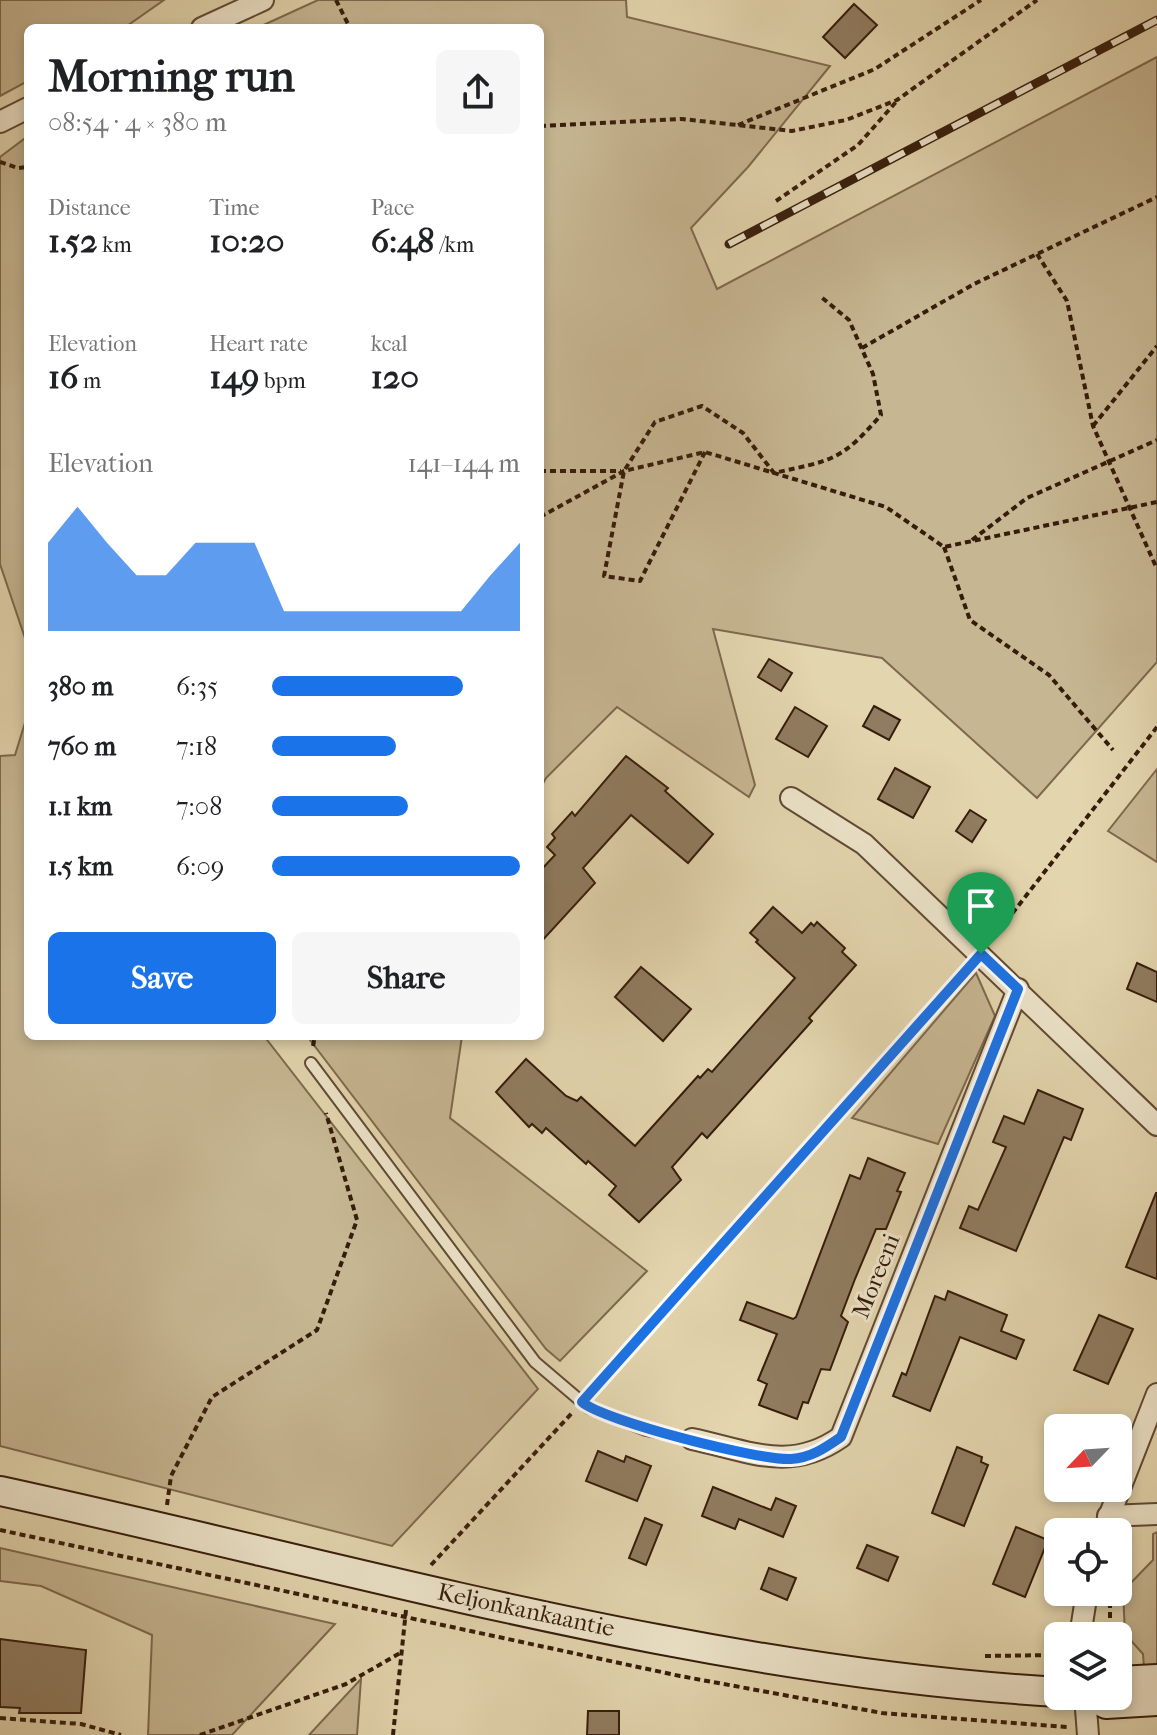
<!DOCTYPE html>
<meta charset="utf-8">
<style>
:root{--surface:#fff;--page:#f6f6f6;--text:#202124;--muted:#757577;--accent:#1a73e8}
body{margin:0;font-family:"IM FELL French Canon",serif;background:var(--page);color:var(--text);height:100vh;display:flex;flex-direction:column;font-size:30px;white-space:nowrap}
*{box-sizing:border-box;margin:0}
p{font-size:26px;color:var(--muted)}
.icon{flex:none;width:44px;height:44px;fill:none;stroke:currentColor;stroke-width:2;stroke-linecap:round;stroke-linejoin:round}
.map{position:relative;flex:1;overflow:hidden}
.side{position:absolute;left:24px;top:24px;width:520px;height:1016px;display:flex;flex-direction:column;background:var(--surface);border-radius:12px;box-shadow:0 4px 12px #0003}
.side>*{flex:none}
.needle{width:52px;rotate:245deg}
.buttons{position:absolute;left:1044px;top:1414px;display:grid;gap:16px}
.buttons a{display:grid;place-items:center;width:88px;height:88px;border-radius:12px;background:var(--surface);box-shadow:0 4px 12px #0003;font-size:40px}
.pin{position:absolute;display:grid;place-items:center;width:68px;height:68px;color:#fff;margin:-82px -34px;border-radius:50% 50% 50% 0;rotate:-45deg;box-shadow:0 0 8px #0007}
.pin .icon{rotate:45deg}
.round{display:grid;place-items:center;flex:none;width:84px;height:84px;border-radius:12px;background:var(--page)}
.head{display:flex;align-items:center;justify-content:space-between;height:136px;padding:0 24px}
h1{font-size:44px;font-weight:700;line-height:60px}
.figures{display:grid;grid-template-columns:repeat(3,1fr);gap:12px;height:136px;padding:8px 24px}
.figures div{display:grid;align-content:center}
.figures b{font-size:34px;font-weight:700}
.figures small{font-size:22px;font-weight:400}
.figures p{font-size:22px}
.chart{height:224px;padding:16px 24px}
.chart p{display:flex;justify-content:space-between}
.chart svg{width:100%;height:144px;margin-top:8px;fill:var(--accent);opacity:.7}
.primary-button{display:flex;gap:16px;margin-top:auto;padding:16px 24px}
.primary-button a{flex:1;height:92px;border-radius:12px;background:var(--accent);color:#fff;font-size:32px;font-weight:700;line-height:92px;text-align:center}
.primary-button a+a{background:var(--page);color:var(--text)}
ul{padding:0 24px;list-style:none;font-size:26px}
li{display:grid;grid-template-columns:128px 96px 1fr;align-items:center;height:60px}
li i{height:20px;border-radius:10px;background:var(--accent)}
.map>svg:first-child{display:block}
.green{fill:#c6b692;stroke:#7e694e;stroke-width:2}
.building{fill:#907c60;stroke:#361c0b;stroke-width:2}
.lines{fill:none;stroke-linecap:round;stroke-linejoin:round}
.service-casing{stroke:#614a34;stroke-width:14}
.minor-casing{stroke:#614a34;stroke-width:24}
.secondary-casing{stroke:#361c0b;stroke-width:32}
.path{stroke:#361c0b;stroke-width:4;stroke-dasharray:6 4;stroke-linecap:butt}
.service{stroke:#ede4ca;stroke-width:10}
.minor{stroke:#ede4ca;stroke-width:20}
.secondary{stroke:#ede4ca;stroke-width:28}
.rail-casing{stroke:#361c0b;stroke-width:9}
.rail{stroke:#ede4ca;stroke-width:6;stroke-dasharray:18;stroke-linecap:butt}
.route-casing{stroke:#fff;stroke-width:16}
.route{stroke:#1a73e8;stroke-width:10}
.labels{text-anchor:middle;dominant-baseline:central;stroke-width:6;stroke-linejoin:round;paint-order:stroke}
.street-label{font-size:24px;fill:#361c0b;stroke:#ede4ca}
</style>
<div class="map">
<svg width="1157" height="1735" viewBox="0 0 1157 1735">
<rect width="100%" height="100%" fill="#e3d5ae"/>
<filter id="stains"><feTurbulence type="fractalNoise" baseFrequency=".0025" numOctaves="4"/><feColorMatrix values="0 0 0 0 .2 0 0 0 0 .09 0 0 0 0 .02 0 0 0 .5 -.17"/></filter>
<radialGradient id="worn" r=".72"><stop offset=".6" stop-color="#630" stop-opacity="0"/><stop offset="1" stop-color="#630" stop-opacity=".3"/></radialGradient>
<g class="green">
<polygon points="0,0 164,0 124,28 28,28 28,81 0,96"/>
<polygon points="318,0 626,0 627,17 830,66 748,167 691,228 717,289 1157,57 1157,662 1037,798 882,658 713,629 755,785 749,797 617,707 546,778 540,789 540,28 257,28"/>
<polygon points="28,136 28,647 0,564 0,157"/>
<polygon points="28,713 28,1036 264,1036 538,1389 392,1546 0,1446 0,756 15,755"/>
<polygon points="1157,769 1157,862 1108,831"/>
<polygon points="976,973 995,1016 938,1144 852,1118"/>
<polygon points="307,1036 462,1036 450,1118 647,1271 560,1361 546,1349"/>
<polygon points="1157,1532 1157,1668 1144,1668 1143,1654 1125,1634 1123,1591 1153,1560 1153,1534"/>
<polygon points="0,1548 335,1624 232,1735 148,1735 152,1635 41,1586 0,1581"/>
<polygon points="361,1679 357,1735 309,1735"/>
</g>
<g class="building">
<polygon points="854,4 877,25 845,58 823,37"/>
<polygon points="769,659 792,673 781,691 758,677"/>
<polygon points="874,706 900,720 889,740 863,726"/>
<polygon points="795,707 827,726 808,757 776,739"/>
<polygon points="626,756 668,788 665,791 713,834 688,863 631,815 583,868 595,883 540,943 540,871 555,855 547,847 555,838 552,834 572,812 575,816"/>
<polygon points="895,768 930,787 913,818 878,799"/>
<polygon points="970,810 986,820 972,842 956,831"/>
<polygon points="773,907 802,933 811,923 814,926 817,922 845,948 842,952 856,965 809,1018 812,1021 707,1138 702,1133 672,1167 681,1180 639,1222 609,1195 616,1186 588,1161 586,1164 546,1128 542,1133 532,1124 529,1127 496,1092 526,1059 566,1096 577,1101 581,1097 635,1146 698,1076 700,1078 708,1069 712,1072 795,978 756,942 758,940 750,933"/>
<polygon points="1137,963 1157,972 1157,1002 1127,989"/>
<polygon points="641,967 691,1009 663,1041 615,997"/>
<polygon points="1038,1090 1083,1109 1071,1140 1064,1137 1016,1251 960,1228 969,1206 978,1210 1006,1147 993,1142 1004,1116 1024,1124"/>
<polygon points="868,1158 905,1173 897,1191 901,1192 886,1229 876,1229 855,1279 841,1316 848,1322 830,1370 821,1369 808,1403 803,1402 797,1419 759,1405 767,1384 758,1380 777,1334 740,1320 747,1302 793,1319 796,1317 850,1175 860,1179"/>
<polygon points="1156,1193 1157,1193 1157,1279 1126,1267"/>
<polygon points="948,1291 1007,1315 1001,1331 1024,1340 1016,1359 960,1337 930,1411 893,1396 902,1373 906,1375 935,1296 945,1300"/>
<polygon points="1099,1315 1133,1329 1108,1384 1074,1370"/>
<polygon points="957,1447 982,1457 981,1462 988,1465 964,1526 932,1513"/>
<polygon points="598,1451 624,1462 626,1456 651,1466 637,1501 586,1481"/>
<polygon points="713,1487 771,1510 776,1498 796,1506 783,1537 739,1519 735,1529 702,1516"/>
<polygon points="645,1518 662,1525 646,1565 629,1558"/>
<polygon points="1016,1527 1048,1540 1025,1597 993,1584"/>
<polygon points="867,1545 898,1557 888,1581 857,1568"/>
<polygon points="769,1568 796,1578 787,1600 761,1589"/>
<polygon points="0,1639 86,1650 81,1713 19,1713 20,1708 0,1707"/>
<polygon points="588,1711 619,1711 619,1735 587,1735"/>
</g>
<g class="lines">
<g class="service-casing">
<polyline id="service" points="311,1063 535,1362 589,1408 646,1430 692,1439"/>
</g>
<g class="minor-casing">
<g id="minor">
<polyline points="202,28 263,0"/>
<polyline points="0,122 28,108"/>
<polyline points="791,798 864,844 1157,1125"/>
<path d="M692,1439C749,1451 790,1473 841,1437L1018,989"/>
<polyline points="1108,1516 1157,1514"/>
<polyline points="1103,1532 1157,1394"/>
<polyline points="1080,1636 1087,1592"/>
<polyline points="1085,1696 1088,1735"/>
</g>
</g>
<g class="secondary-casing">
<g id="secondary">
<path d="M0,1491C350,1567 699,1671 1058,1692"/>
<polyline points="1118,1681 1157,1679"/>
<polyline points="1091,1696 1106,1704 1157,1701"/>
</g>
</g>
<g class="path">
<polyline points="336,0 350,28"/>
<polyline points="738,125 875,69 981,0"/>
<polyline points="540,126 682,119 792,131 846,120 897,100 1037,0"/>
<polyline points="0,162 18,168 28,167"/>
<polyline points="776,201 858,145 896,102"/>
<polyline points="1037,254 1067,301 1093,426 1157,569"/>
<polyline points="862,348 974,284 1157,197"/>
<polyline points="1093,426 1157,346"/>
<path d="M705,452L640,581L604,576L624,471L655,422L702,406L743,433L774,473C832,460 840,462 881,415L873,374L849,320L820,296"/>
<polyline points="540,471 621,471"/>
<polyline points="540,517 624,471 705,452 886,507 944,547 1157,502"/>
<polyline points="972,540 1027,498 1157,440"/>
<polyline points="944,547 970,620 1049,675 1113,750"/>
<polyline points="994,937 1157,727"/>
<polyline points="313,1046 315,1036"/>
<polyline points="594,1389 966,972"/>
<polyline points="167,1505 171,1476 212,1397 317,1330 357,1220 326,1113"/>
<polyline points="0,1530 680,1676 882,1713 1067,1727"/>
<polyline points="431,1565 572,1413"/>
<polyline points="1110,1602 1110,1636"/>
<polyline points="985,1656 1058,1655"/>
<polyline points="0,1718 81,1724 121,1735"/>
<polyline points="200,1735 346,1684 400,1653"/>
<polyline points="393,1735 406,1610"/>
</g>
<use href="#service" class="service"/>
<use href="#minor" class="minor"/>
<use href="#secondary" class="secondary"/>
<g class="rail-casing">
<polyline id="rail" points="729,244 1157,20"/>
</g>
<use href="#rail" class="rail"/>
</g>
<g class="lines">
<g class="route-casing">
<path id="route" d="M981,954L1018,989L841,1437C825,1448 811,1458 791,1459C760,1461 604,1421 582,1402Z"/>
</g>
<use href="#route" class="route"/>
</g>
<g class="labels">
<g class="street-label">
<text transform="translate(876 1276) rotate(-68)">Moreeni</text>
<text transform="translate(526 1610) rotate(12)">Keljonkankaantie</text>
</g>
</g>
<rect width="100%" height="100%" filter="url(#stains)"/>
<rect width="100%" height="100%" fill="url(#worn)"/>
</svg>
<div class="buttons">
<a><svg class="needle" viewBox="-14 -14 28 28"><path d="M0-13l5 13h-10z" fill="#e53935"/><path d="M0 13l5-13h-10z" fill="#757577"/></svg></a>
<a><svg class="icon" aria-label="locate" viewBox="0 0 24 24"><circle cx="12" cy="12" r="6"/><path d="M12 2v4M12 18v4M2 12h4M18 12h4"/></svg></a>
<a><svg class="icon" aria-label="layers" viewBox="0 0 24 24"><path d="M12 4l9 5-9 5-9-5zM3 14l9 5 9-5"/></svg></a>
</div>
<div class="pin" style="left:981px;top:954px;background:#1e9e55"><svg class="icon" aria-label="arrive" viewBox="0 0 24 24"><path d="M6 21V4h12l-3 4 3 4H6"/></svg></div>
<section class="side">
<div class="head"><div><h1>Morning run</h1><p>08:54 · 4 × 380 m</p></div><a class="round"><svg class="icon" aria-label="share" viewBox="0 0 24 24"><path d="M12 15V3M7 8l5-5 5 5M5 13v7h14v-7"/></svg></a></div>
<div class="figures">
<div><p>Distance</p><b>1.52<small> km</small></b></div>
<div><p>Time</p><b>10:20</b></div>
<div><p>Pace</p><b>6:48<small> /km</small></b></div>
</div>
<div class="figures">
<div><p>Elevation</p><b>16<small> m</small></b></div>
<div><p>Heart rate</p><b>149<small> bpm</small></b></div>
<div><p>kcal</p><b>120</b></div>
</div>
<div class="chart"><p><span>Elevation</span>141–144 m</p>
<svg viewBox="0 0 160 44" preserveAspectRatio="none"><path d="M0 44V17L10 6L20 17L30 27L40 27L50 17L60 17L70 17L80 38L90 38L100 38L110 38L120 38L130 38L140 38L150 27L160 17V44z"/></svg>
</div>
<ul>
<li><b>380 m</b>6:35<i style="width:77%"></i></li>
<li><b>760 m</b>7:18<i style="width:50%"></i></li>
<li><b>1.1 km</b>7:08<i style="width:55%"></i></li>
<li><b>1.5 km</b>6:09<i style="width:100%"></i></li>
</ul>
<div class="primary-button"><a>Save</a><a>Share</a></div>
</section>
</div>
